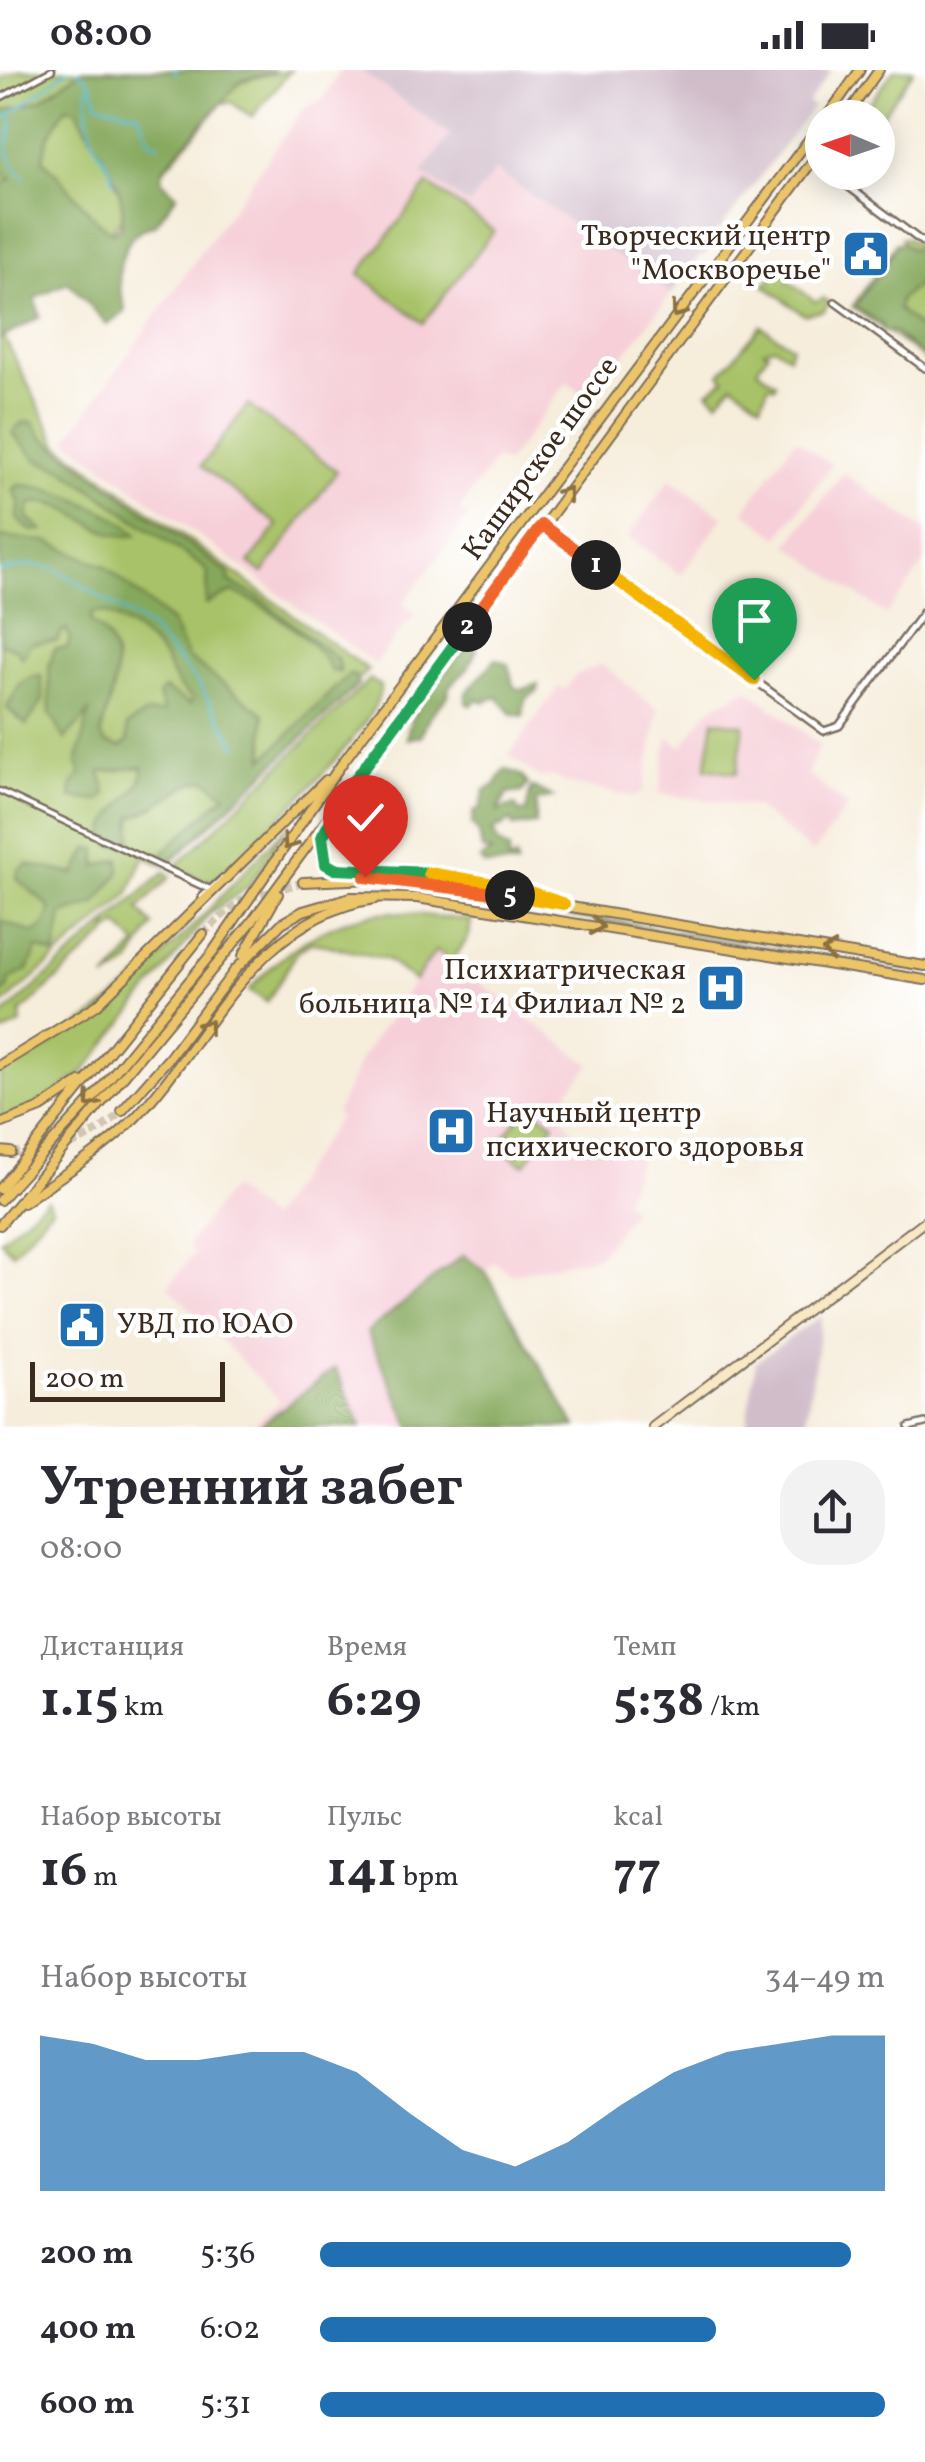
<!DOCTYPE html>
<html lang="ru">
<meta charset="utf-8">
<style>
:root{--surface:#fff;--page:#f2f2f3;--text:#2b2b33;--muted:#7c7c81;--accent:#1f6fb2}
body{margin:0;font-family:Vollkorn,serif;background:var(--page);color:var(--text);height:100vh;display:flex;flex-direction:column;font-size:38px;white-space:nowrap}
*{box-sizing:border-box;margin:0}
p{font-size:32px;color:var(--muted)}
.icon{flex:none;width:55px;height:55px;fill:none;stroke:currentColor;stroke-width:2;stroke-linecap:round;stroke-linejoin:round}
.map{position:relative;height:1357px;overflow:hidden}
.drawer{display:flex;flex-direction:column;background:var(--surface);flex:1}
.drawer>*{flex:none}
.needle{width:65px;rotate:272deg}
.fabs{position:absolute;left:805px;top:30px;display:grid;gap:20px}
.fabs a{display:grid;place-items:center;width:90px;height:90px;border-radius:50%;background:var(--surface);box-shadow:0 5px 25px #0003;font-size:50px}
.scale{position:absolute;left:30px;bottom:25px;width:195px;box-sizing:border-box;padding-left:10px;border:5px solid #3b2a1e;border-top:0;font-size:28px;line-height:35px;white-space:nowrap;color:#3b2a1e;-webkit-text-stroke:8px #fff;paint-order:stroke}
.pin{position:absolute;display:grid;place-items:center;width:85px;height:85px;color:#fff;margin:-102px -42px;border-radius:50% 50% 50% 0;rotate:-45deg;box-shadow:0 0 10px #0007}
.pin .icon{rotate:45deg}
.km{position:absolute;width:50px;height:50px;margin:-25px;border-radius:50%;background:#222;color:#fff;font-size:28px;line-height:50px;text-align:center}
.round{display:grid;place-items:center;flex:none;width:105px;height:105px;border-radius:40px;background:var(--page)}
.summary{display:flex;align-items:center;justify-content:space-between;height:170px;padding:0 40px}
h1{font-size:55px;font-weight:700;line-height:75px}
.figures{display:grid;grid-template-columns:repeat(3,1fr);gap:15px;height:170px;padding:10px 40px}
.figures div{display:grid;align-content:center}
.figures b{font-size:50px;font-weight:700}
.figures small{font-size:28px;font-weight:400}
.figures p{font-size:28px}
.chart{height:280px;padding:20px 40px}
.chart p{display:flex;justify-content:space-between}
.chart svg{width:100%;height:180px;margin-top:10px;fill:var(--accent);opacity:.7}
ul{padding:0 40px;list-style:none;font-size:32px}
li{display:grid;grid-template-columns:160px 120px 1fr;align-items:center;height:75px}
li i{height:25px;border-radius:12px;background:var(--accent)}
.status{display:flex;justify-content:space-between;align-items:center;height:70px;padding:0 50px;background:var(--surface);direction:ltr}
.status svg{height:28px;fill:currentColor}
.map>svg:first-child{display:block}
.built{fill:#f6cfd8}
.industrial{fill:#d1bdca}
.green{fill:#a7c268;stroke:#717643;stroke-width:2.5}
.forest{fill:#85a85c;stroke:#60693d;stroke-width:2.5;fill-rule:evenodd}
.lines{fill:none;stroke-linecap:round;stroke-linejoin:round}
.stream{stroke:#4eb9cb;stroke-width:2.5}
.primary-tunnel{stroke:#d1c6b5;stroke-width:8;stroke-dasharray:8 4;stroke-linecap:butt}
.pedestrian-casing{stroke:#7c6e60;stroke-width:9}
.minor-casing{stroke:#7c6e60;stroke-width:10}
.secondary-casing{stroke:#7c6e60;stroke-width:12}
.primary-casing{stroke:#7c6e60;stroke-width:12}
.pedestrian{stroke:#fff;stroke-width:4}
.minor{stroke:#fff;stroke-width:5}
.secondary{stroke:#f8e8c3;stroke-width:8}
.primary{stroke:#edc569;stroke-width:8}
.oneway{stroke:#8b7040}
.split-1-casing{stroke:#fff;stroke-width:20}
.split-2-casing{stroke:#fff;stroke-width:20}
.split-3-casing{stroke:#fff;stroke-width:20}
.split-4-casing{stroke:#fff;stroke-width:20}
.split-5-casing{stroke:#fff;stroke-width:20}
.split-6-casing{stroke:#fff;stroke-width:20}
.split-1{stroke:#f5b400;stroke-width:12}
.split-2{stroke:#f0652b;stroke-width:12}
.split-3{stroke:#22a559;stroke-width:12}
.split-4{stroke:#22a559;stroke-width:12}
.split-5{stroke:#f5b400;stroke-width:12}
.split-6{stroke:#f0652b;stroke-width:12}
.labels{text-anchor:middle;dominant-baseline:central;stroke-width:9;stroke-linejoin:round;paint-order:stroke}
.poi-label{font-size:30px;fill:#3b2a1e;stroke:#fff;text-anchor:end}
.street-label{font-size:30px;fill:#3b2a1e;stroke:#fff}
</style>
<div class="status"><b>08:00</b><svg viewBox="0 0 49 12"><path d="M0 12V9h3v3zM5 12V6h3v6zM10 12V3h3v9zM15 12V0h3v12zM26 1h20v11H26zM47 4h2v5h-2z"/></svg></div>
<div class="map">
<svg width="925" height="1357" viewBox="0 0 925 1357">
<rect width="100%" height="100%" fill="#fff"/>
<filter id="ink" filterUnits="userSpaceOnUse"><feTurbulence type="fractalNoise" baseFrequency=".01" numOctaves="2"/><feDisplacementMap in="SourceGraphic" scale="20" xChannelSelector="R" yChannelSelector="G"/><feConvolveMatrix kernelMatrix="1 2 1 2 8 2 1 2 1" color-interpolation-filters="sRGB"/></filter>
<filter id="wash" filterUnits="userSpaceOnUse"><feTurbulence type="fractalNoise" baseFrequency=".0048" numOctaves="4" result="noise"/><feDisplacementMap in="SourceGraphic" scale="40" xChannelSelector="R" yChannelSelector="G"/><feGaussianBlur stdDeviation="2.25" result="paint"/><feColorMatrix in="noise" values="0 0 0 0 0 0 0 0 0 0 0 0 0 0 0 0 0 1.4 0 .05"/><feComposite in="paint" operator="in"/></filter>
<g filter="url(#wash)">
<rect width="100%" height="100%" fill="#f6eddb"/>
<g class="built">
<polygon points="341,0 360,0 451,66 422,102 495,99 671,224 590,329 567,312 506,394 496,388 459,440 469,447 403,533 415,544 375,594 67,370 304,38 323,29"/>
<polygon points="796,369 832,395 779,467 744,441"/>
<polygon points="843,403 925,461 925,492 886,545 788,475"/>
<polygon points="670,409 723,447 681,505 628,467"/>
<polygon points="602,594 659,640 643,722 635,727 565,713 553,706 539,708 509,685 559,616 565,620 576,605"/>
<polygon points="747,619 820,675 807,704 848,736 813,783 756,737 659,724 668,666 682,677 709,639"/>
<polygon points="436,880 591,995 569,1020 563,1047 582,1073 640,1087 624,1132 634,1139 599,1186 511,1204 494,1192 486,1202 576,1357 250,1357 280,1331 168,1216 194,1184 187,1174 231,1118 269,1149 339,1048 336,1043 362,987"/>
</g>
<g class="industrial">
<polygon points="360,0 832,0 808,33 813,37 709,174 705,186 701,184 671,224 496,100 469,135 422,103 450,65"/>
<polygon points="822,1245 805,1357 746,1357 756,1292"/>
</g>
<g class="green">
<polygon points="20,0 252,0 245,10 291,0 252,47 231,32 222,33 74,204 15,234 0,257 0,9"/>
<polygon points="894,0 914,0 878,51 878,48 859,47"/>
<polygon points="428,114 494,161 423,253 359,204"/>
<polygon points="901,168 908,168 925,181 925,289 852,237 897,173 900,177 903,174"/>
<polygon points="783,196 790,204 787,210 816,232 823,228 829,232 824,241 804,245 764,215"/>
<polygon points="761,256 792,276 789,286 774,277 764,280 768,283 757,299 776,313 774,317 769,315 761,334 733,314 718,331 708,322 725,309 720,304"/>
<polygon points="0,259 58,374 368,600 166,796 144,787 128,825 0,937"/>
<polygon points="248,335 337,401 263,503 249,493 278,455 201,396"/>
<path d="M370,609L380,616C384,655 247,780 215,810H203L173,799Z"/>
<polygon points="714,650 744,655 737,703 706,698"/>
<path d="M290,753L249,816L210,843L84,1002L35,1038L0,1050V1000C116,951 205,842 290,753Z"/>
<polygon points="165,802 170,807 138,839 153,855 129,894 105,910 137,875 118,855 111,860 106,854"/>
<polygon points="522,835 925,904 925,906 522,838"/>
<path d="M392,842L471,850L469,866L452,891L436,880L415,911L386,889L312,872L298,881L267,932L249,920C286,878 335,845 392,842Z"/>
<polygon points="104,856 109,862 20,943 21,954 0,964 0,948"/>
<polygon points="528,1035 554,1054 524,1095 498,1076"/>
<polygon points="47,1129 52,1138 13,1183 0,1170"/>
</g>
<g class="forest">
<path d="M82,0H276L241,11L164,97L161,110L177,125L155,155C126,158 117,194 120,218C121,227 125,233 125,242L107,254L68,212L35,228L40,247L0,269V115L11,109L0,101V42L40,30ZM66,37L77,39C91,74 133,119 120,158L112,162C89,149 65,109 43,90L47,69Z"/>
<path d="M902,173L911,179H925V225L917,216L900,229L898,239L925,263V290L893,261L883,262L881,253L855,237C867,215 889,197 895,174Z"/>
<path d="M32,352L43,367L229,504V512L254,524L337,588L340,602L331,601C323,575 258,529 232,522L206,534L208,503L202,496L61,398L37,390L12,363L21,353Z"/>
<path d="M18,415C49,415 116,442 137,465C98,474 69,424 30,434L27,447L42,460L31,461L17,448L20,434L13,420Z"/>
<path d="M0,467L47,471L106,497L172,553L187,587L264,644V689L349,604L358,608V615L172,791L162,792L164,781L226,725L206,710C183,710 160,739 132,747L131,775H111L105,768C106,735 143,727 143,697L101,702L106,725L100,731L71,728L72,715L81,704L77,693L89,643L65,669L50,643L49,598L54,579L67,578L70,569L67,560L62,561L57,571L31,573L22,588L16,579L0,573ZM102,542C122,550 141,563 156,578C173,595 169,613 193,629L190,634L164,619L158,625L164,642L145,644L127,656L128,671L121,677L106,673L101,665C107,627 136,584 91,552V544Z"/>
<path d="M475,574L477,579L467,600L449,616L448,626L430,646L421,666L407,669C408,637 448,592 475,574Z"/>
<polygon points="496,589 509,595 513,616 521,620 538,614 538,621 525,629 523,646 512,644 497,627 485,632 477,629 471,636 466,633 466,623"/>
<polygon points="33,606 41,606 43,630 26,655 7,638 20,614"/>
<polygon points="505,699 521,705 528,714 522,722 507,724 498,741 515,735 518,741 526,742 531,717 553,727 536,731 536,754 513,757 512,751 493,760 498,773 509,780 509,791 516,788 517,795 484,795 480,790 491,782 482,780 479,763 472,754 474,741 480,739 485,720 495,715"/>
<path d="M89,778L97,779V796L119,789L120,802L95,834L62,844L55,885L37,878L28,900L10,909L8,919L0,924L2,851L33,863C45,858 49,849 50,837L17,809L18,801L27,794L75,804Z"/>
<polygon points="463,1185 486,1202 576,1357 411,1357 367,1262"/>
<polygon points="335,1298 362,1357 258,1357"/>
</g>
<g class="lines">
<g class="stream">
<path d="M77,0L90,11C86,28 87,53 93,69C99,87 111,92 113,113"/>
<polyline points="174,0 177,4"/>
<polyline points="90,11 98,33 139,44 149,70 159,74"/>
<path d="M8,46L13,52C4,80 5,87 25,108"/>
<polyline points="0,47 8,46 68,0"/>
<polyline points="0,501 31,495 54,498 150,558 198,613 237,677"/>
</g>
</g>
</g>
<g filter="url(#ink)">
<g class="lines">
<g class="primary-tunnel">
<polyline points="203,864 237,832 303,812"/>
<path d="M11,1082C56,1085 90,1072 122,1041"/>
</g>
<g class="pedestrian-casing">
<g id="pedestrian">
<polyline points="0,28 52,0"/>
<polyline points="0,721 164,798"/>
</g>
</g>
<g class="minor-casing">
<g id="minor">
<polyline points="813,90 822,97"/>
<polyline points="829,102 925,174"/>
<polyline points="835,232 925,298"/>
<polyline points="544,456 824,661 839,656 925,540"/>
<polyline points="164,798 209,819"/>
<polyline points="202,827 223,808"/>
<polyline points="909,1357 925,1353"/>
</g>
</g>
<g class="secondary-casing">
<polyline id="secondary" points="653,1357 925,1151"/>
</g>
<g class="primary-casing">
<g id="primary">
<polyline points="826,48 860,0"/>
<polyline points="845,48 879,0"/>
<polyline points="326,755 321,784 335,799 418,801 518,818 546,827"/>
<polyline points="303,812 397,808 925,896"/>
<polyline points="243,886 278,824"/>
<polyline points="0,995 97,935 326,710"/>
<polyline points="122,1041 169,988 235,900 282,853 303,841 351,827 417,828 925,910"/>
<polyline points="0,1054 41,1038 80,1012"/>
<polyline points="0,1081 11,1082"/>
<polyline points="0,1119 203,864"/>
<polyline points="0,1130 95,1026 212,883 343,692 822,52"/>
<path d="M23,1133C60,1106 100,1083 133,1050C210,971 253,847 375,829"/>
<polyline points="0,1155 250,854 822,78"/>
</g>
</g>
<use href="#pedestrian" class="pedestrian"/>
<use href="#minor" class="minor"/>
<use href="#secondary" class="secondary"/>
<use href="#primary" class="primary"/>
</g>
<defs><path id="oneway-chevron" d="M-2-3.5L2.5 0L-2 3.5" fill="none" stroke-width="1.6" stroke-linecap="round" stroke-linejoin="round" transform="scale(2.5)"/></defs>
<g class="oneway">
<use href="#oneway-chevron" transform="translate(678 241) rotate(126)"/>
<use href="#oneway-chevron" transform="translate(566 423) rotate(-53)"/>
<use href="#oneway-chevron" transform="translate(289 773) rotate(124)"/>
<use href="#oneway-chevron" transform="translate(597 856) rotate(9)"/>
<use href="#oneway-chevron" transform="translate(829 881) rotate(-171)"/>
<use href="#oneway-chevron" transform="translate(207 956) rotate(-52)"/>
<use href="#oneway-chevron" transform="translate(91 1031) rotate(131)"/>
</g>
</g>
<g class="lines" filter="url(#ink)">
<g class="split-1-casing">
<polyline id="split-1" points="596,495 754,610"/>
</g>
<g class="split-2-casing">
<polyline id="split-2" points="467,557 542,455 596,495"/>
</g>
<g class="split-3-casing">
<polyline id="split-3" points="352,714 467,557"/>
</g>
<g class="split-4-casing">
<polyline id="split-4" points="352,714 322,767 326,794 335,799 429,803"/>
</g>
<g class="split-5-casing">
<polyline id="split-5" points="429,803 518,818 564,834 510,825"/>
</g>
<g class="split-6-casing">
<polyline id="split-6" points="365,807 510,825"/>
</g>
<use href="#split-1" class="split-1"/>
<use href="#split-2" class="split-2"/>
<use href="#split-3" class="split-3"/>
<use href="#split-4" class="split-4"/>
<use href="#split-5" class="split-5"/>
<use href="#split-6" class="split-6"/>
</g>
<defs>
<g id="civic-square" transform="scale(2.5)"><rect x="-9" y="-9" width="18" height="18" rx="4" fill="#1f6fb2" stroke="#fff"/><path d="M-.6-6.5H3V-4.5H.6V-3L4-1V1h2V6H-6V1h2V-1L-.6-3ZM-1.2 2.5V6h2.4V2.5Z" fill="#fff"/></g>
<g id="hospital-square" transform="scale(2.5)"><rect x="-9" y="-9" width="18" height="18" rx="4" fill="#1f6fb2" stroke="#fff"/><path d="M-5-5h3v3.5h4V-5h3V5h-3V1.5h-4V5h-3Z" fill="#fff"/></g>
</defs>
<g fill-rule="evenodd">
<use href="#civic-square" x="866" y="184"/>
<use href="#hospital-square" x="721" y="918"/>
<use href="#hospital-square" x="451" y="1061"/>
<use href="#civic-square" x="82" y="1255"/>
</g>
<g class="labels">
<g class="poi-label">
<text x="831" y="167">Творческий центр<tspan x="831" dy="34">"Москворечье"</tspan></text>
<text x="686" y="901">Психиатрическая<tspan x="686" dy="34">больница № 14 Филиал № 2</tspan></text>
<text x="486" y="1044" text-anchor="start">Научный центр<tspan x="486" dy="34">психического здоровья</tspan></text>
<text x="117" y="1255" text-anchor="start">УВД по ЮАО</text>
</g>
<g class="street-label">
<text transform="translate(541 389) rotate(-54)">Каширское шоссе</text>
</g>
</g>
</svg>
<div class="fabs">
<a><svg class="needle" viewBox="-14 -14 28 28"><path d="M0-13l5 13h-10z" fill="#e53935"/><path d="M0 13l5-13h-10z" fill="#7c7c81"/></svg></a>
</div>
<div class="scale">200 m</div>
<div class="pin" style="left:754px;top:610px;background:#1e9e55"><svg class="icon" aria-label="arrive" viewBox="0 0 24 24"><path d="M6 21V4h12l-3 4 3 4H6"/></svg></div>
<div class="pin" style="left:365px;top:807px;background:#d93025"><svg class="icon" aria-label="check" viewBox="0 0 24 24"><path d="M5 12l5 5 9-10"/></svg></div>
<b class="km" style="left:596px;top:495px">1</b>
<b class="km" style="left:467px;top:557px">2</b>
<b class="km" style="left:510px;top:825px">5</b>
</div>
<section class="drawer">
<div class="summary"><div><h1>Утренний забег</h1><p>08:00</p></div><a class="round"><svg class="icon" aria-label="share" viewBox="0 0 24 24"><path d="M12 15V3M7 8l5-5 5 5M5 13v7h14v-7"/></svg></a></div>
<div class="figures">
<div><p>Дистанция</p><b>1.15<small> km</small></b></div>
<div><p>Время</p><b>6:29</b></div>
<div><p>Темп</p><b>5:38<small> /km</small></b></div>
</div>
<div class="figures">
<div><p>Набор высоты</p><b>16<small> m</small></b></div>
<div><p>Пульс</p><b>141<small> bpm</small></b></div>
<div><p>kcal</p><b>77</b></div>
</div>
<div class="chart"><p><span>Набор высоты</span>34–49 m</p>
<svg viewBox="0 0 160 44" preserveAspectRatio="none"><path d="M0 44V6L10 8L20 12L30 12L40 10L50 10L60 15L70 25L80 34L90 38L100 32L110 23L120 15L130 10L140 8L150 6L160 6V44z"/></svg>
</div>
<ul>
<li><b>200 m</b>5:36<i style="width:94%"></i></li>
<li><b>400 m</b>6:02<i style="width:70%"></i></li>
<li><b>600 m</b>5:31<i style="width:100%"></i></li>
</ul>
</section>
